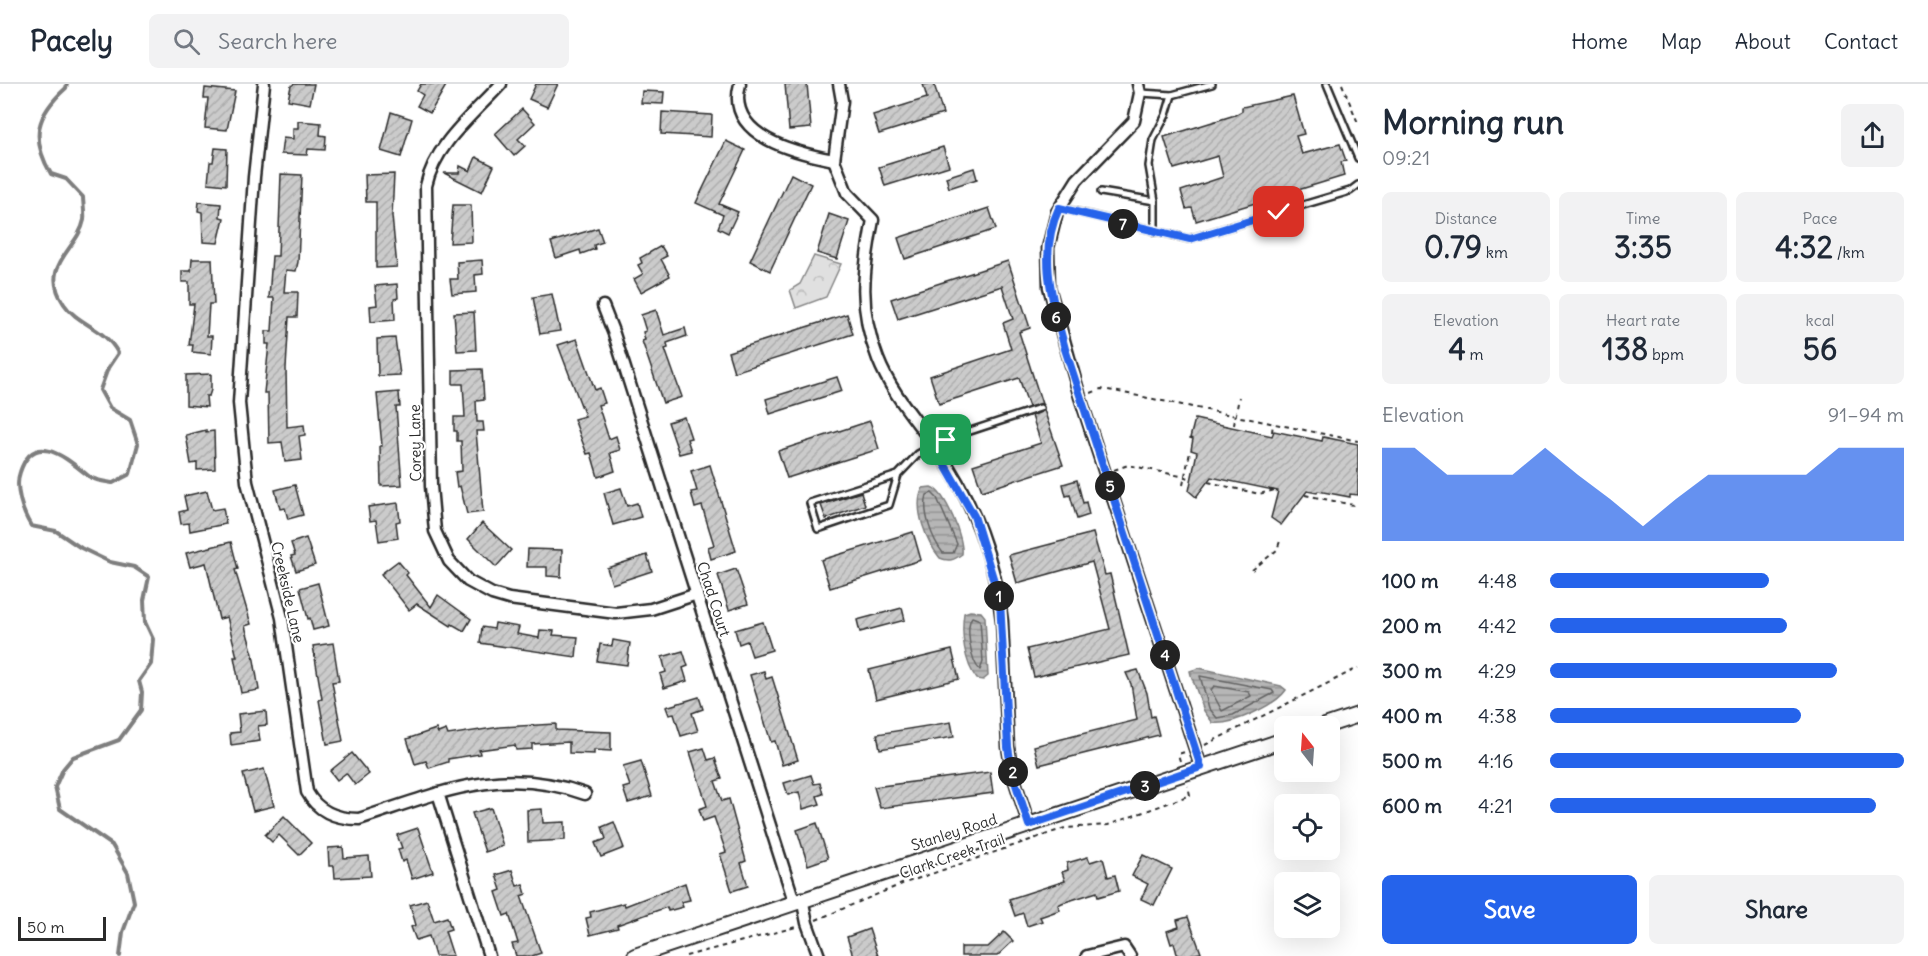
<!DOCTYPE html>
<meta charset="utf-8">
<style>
:root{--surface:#fff;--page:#f2f2f3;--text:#1f2937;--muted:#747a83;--line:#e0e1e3;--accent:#2563eb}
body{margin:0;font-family:Delius,sans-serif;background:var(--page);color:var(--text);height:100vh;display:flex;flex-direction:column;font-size:22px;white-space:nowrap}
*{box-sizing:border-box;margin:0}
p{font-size:20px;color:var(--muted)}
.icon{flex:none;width:33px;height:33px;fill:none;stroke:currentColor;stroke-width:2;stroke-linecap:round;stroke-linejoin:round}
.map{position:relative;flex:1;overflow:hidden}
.drawer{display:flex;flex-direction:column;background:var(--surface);width:570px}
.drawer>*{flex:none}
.needle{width:39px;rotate:343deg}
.tools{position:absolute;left:1274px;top:632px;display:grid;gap:12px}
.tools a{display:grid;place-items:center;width:66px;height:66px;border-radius:9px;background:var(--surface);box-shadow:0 6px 24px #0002;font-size:30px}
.scale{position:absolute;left:18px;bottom:15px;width:88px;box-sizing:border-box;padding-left:6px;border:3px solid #2b2b2b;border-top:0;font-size:16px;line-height:21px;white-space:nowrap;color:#2b2b2b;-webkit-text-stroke:4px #fff;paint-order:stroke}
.pin{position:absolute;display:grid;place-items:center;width:51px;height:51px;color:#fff;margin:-26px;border-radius:12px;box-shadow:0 3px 9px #0006}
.km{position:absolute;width:30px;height:30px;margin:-15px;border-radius:50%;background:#222;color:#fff;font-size:16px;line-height:30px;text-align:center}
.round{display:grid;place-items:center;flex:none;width:63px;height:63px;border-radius:9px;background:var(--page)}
.headline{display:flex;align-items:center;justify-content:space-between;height:102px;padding:0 24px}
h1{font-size:33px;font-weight:700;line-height:45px}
.stats{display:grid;grid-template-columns:repeat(3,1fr);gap:9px;height:102px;padding:6px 24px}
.stats div{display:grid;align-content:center;border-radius:9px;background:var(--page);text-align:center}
.stats b{font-size:30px;font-weight:700}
.stats small{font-size:16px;font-weight:400}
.stats p{font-size:16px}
.chart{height:168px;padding:12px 24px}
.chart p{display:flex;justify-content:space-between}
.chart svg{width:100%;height:108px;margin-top:6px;fill:var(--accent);opacity:.7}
.button{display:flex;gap:12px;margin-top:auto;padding:12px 24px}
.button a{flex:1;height:69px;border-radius:9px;background:var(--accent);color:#fff;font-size:24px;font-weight:700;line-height:69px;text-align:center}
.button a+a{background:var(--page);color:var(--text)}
ul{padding:0 24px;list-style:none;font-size:20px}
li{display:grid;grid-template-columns:96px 72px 1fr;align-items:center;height:45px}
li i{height:15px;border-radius:8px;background:var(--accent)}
header{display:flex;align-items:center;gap:36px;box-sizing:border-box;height:84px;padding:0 30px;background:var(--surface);border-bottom:2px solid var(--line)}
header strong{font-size:28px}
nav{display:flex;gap:33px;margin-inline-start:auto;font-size:21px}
.search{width:420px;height:54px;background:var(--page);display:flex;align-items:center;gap:15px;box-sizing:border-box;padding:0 21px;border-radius:9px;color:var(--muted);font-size:22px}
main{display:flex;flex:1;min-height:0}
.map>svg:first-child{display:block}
.park{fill:url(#park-crowns);stroke:#868686;stroke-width:1.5}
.water{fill:url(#water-rules);stroke:#7e7e7e;stroke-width:1.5}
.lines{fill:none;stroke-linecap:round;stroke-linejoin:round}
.shore{stroke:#636363;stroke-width:1.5}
.stream{stroke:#7e7e7e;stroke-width:4}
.building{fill:url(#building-hatch);stroke:#2b2b2b;stroke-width:1.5}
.service-casing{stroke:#2b2b2b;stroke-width:10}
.minor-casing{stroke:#2b2b2b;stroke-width:15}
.tertiary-casing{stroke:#2b2b2b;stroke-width:18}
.path{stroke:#2b2b2b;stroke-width:2;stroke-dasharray:4.5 4.5;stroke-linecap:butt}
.service{stroke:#fff;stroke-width:5}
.minor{stroke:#fff;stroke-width:10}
.tertiary{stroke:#fff;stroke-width:14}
.route-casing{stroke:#fff;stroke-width:12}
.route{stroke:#2563eb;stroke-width:8}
.labels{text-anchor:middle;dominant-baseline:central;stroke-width:4.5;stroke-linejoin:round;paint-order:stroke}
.street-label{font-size:15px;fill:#2b2b2b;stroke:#fff}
</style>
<header>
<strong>Pacely</strong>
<div class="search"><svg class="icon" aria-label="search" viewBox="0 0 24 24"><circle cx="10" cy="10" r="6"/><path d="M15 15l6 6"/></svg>Search here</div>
<nav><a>Home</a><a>Map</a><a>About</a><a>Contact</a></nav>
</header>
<main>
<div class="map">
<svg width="1358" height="872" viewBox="0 0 1358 872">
<defs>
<pattern id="park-crowns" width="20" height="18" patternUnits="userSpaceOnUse" patternTransform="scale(1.5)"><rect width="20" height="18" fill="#e0e0e0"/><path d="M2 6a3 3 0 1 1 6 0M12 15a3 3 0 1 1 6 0" fill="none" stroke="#c0c0c0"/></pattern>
<pattern id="water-rules" width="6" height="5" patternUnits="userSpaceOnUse" patternTransform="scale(1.5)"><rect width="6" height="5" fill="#b6b6b6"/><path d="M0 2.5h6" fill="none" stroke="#949494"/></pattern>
<pattern id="building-hatch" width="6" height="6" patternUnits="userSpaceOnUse" patternTransform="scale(1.5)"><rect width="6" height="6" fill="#cbcbcb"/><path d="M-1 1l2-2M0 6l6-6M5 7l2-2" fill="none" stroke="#aeaeae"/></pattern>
</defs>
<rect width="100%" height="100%" fill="#fff"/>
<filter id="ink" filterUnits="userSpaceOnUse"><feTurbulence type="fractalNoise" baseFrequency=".0167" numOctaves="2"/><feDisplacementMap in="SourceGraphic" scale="12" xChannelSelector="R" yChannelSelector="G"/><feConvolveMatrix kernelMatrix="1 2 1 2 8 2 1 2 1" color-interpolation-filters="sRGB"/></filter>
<g filter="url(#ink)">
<polygon class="park" points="814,172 841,180 826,213 796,224 790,206 800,200"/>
<g class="water">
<path d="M931,403C946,408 964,455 962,470C954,476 949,478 940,474C927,458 912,424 923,404Z"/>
<path d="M970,527L981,528L985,533L988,592L983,596L977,595C964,579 961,549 964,529Z"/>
<path d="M1199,584L1281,602L1286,606C1276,621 1231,642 1213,639L1204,627L1191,591L1190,587Z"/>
</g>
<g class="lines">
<g class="shore">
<path d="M932,409L937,414L957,460L953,469H943C932,455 922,428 927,411Z"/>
<path d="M972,533L980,536L983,578L980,586C971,578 965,543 972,533Z"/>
<polygon points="1200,592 1272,606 1274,609 1233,631 1217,634 1209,624"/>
<polygon points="1214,602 1249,608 1251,612 1222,627 1211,606"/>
</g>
<path class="stream" d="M67,0L66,4C36,31 30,54 51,90L66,95L83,113C83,120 85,129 84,136C78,166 38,181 64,220C78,241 104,243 118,269L108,284L100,306L110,324L130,336L138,360L130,390L113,399C106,398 96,397 90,393C70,378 35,343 20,388C14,404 23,429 31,442L56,447L81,464L110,478L134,483L149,493L144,516L145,538L153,555L151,580L139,597L142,608L141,626L119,656L73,673L63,685L55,703L60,725L112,761L128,789L134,818L123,848L120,872"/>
</g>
<g class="building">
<polygon points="294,0 314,0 310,20 288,16 291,2"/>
<polygon points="421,0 447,0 430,29 417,22 423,11 417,7"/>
<polygon points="536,0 558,0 547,23 529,15"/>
<polygon points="785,0 807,0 811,44 789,46"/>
<polygon points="923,0 934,0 943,30 879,50 873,31 927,14"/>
<polygon points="205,4 235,7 227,46 205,44 208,14 204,14"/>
<polygon points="642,7 664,8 663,20 641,19"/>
<polygon points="1293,12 1304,50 1296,52 1302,70 1340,60 1346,77 1341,78 1344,92 1196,137 1192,124 1186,125 1181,107 1223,93 1218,72 1174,85 1164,53 1235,31 1242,27 1242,23"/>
<polygon points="522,25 535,39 518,55 525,62 514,72 495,50"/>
<polygon points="391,28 412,35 401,73 381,67"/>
<polygon points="662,28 712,31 711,53 661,50"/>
<polygon points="298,37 321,39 320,51 326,52 325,66 308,65 307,71 281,70 283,54 293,55 293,44 298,44"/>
<polygon points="726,57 745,66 719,120 738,128 728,149 718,144 723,131 696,119"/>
<polygon points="943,63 949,82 885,102 879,83"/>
<polygon points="215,64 227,65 226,101 208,99 210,78 213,78"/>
<polygon points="476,73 494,82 482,108 444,89 459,89 460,82 470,87"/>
<polygon points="974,84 977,95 949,104 946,93"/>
<polygon points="281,90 302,91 298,178 296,187 286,186 284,208 298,208 297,233 289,233 286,284 287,343 304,341 305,351 299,352 302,376 285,378 282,358 269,359 268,309 264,309 269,260 266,260 266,247 272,247 274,214 269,214 272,172 278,172"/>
<polygon points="394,90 392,132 397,183 376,184 376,118 366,118 365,91"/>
<polygon points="791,90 811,100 770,187 750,177"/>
<polygon points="199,118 221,120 220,133 224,134 218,159 203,158 202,128 198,127"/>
<polygon points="453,121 471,121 472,158 450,159"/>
<polygon points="989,124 996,145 905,175 898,154"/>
<polygon points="829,130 849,137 837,175 817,169"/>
<polygon points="598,144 603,158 594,161 595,165 581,170 580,166 556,174 551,158"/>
<polygon points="661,162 667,172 661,175 670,192 641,208 634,195 643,190 638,181 642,179 640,174"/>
<polygon points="192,175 212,175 214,220 209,220 207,252 212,252 211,270 192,268 193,261 189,261 194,220 189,220 189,198 182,198 182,187 191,187"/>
<polygon points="482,176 483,190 475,191 476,208 452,210 450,195 458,195 457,178"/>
<polygon points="1008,177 1030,244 1019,248 1042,320 1029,323 1019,294 939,320 930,292 1011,265 1003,239 1013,235 1002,202 898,235 891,215"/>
<polygon points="397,200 398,214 394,215 395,236 371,238 370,222 377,221 375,202"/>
<polygon points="552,210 560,247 540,250 533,213"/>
<polygon points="656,226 664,251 685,244 687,252 667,259 668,264 665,265 682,313 663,319 642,257 645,256 643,248 646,247 641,231"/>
<polygon points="474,228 476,266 457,267 454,229"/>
<polygon points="847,230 853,250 734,288 728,268"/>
<polygon points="395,254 400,291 378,292 377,255"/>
<polygon points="577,255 595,306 600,304 605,319 598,321 609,355 616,352 620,366 610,369 615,387 598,393 591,369 587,370 574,335 585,332 558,261"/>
<polygon points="482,285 484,316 476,317 477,338 483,338 484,347 476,347 483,428 467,430 460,402 457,403 455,388 462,387 461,357 457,357 457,347 454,347 454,333 465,333 463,300 453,300 453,286"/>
<polygon points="211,290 211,306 209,312 206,312 207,323 186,321 186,291"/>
<polygon points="837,293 842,307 770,330 766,315"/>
<polygon points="399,308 400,323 396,323 402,401 381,402 380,362 382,362 377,310"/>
<polygon points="1044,326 1063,381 982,407 973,381 1041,359 1032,332"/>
<polygon points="684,333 691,354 687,355 691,367 679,370 668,338"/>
<polygon points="1195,335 1272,352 1274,347 1322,357 1323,353 1358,360 1358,411 1350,410 1350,413 1318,407 1317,409 1307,407 1281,441 1271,434 1278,407 1211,393 1196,413 1189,407 1197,368 1191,366 1193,355 1190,354"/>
<polygon points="870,337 879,365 787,394 778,367"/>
<polygon points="206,346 206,348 214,347 215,385 197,386 197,379 191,380 186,351"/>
<polygon points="710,381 736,467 711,475 708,463 714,461 702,422 695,424 691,408 697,407 691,387"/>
<polygon points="1077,396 1083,419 1086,418 1089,431 1077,435 1070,411 1066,412 1063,400"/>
<polygon points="295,401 303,431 288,435 285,424 280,425 275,406"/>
<polygon points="621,404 627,422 637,419 641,433 613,441 604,409"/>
<polygon points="207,407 212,426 223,424 226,440 190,447 189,439 181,440 179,428 187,426 184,412"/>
<polygon points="861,408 865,421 826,435 821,421"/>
<polygon points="398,419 400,437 396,438 398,454 379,457 376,436 370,437 368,423"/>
<polygon points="482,439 511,466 496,483 468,455"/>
<polygon points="913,448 921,476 830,504 821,476"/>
<polygon points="1093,449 1105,491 1110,490 1129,571 1034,593 1027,565 1110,545 1092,478 1017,499 1009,471"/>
<polygon points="306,454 315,481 296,487 291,472 295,471 291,459"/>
<polygon points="231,458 238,485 235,486 251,540 245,542 253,570 259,606 241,609 234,573 237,573 227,533 219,535 206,479 190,483 186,469"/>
<polygon points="528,465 562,466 561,493 547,492 547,483 527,483"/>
<polygon points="647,471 652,487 612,500 607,484"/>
<polygon points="398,477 408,489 406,491 431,523 438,511 471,535 464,547 452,540 451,542 417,520 409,526 381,490"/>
<polygon points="736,485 748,520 729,526 718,491"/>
<polygon points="318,499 329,542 313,546 310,534 308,535 300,504"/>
<polygon points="902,524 905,536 860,548 857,536"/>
<polygon points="763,538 772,566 752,572 747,557 739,560 735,546"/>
<polygon points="495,539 519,543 517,550 539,554 540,546 554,547 553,551 578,553 576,573 480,559 482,543 494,545"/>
<polygon points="613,556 630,559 627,581 597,577 600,560 612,562"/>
<polygon points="333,559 339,597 332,598 343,657 327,660 319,616 322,615 313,562"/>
<polygon points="952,566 959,595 876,615 869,586"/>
<polygon points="683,567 688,582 683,584 687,597 664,604 660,590 666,588 662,573"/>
<polygon points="1138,586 1147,609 1151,633 1154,632 1159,651 1039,681 1034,662 1137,636 1131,600 1126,589"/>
<polygon points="764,587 766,595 772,593 798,676 782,681 775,657 771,658 750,591"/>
<polygon points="699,613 703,625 692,629 698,647 681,652 674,630 669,631 666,623"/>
<polygon points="266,627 267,641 258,642 260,657 231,661 230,649 240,648 238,630"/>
<polygon points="951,638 954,653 880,665 877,650"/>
<polygon points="556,640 556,646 611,648 611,667 594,666 594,670 569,669 569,658 532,660 532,665 516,666 515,661 479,666 480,670 448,675 448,678 429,684 426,677 415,680 407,655 436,645 438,649 446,646 448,651 500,643"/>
<polygon points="704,664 708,676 715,674 722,695 715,697 722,717 729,715 746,777 741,779 748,802 732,807 720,770 726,768 714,733 703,737 699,725 707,722 690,668"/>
<polygon points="352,669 369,690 355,701 346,689 337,696 330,687"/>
<polygon points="641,677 652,712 628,719 623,704 630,702 623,682"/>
<polygon points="264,685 274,722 253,727 243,690"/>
<polygon points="990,688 993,709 880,724 874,703"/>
<polygon points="811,691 814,700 820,699 823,710 817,712 820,720 803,725 799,708 788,711 784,699"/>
<polygon points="491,724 503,762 485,768 472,729"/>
<polygon points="542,725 543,739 565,738 565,756 528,758 527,726"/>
<polygon points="284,732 311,759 299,771 279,751 272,758 265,751"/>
<polygon points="614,738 624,764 601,773 595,759 606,755 602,743"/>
<polygon points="817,739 828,774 808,781 797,746"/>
<polygon points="418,744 433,788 412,795 406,776 402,778 398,765 402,764 397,751"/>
<polygon points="343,763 344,774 369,772 371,792 335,794 334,782 329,782 328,764"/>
<polygon points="1143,771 1172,785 1154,821 1141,815 1148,800 1132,792"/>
<polygon points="1088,773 1090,778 1103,774 1108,793 1115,791 1119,807 1098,813 1097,808 1062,819 1058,821 1060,826 1040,833 1042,837 1027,842 1023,829 1015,832 1009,815 1065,797 1062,788 1068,786 1067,779"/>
<polygon points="512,786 517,802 523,800 526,810 521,812 541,869 532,872 516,872 512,860 518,859 509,830 504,832 496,808 501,806 496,791"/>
<polygon points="685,799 690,816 681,818 683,823 668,827 667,823 617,841 618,844 590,851 586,834 591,833 590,828 624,819 625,822"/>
<polygon points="427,816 434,837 447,833 451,845 445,847 453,872 435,872 429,852 416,856 411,843 416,841 410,821"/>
<polygon points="1188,833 1201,869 1181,872 1177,870 1174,859 1171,860 1167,847 1179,843 1177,836"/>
<polygon points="869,845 878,872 853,872 847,853"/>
<polygon points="1004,848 1013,857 997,872 961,872 961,863 988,863"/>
</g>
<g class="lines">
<g class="service-casing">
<g id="service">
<polyline points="1327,0 1358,74"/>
<polyline points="1141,9 1172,11 1212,0"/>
<polyline points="1101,108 1155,117"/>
<polyline points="1061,124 1189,155 1350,107 1358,101"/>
<polyline points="1155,148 1155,117 1149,82 1153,56 1166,31 1172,11"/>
<polyline points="898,391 889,421 818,445 810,419 898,391 918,370 946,355 1040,324"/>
</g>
</g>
<g class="minor-casing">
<g id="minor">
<path d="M264,0L254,93L239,319L247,398L282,534L307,708C318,728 337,735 359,735C440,709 500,680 585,710"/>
<path d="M501,0C473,31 435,60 426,102L431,402L435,447L449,477L468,497L492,510L509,515L616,529L651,525L697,510"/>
<path d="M740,0C725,53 797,69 834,76"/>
<path d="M839,0L842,17L834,76L847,109L873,136C863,188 858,224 878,275C891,309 917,337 938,367C972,415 996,478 1002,537L1008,663L1012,688L1029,741"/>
<polyline points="1138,0 1140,9 1134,37 1077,96 1057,128 1048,164 1049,203 1080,313 1201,683"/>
<polyline points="603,222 614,250 794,817"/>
<polyline points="438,709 489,872"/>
<polyline points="802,814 807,839 819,872"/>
<polyline points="1087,872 1124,863 1130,872"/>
</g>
</g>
<g class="tertiary-casing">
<g id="tertiary">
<polyline points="1325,642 1358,631"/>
<polyline points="635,872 1284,656"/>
</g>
</g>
<g class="path">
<polyline points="1342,0 1358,39"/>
<polyline points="1091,309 1101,305 1114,307 1358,357"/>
<polyline points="1234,341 1239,313"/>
<polyline points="1272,348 1273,339"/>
<polyline points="1114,386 1128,381 1190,394"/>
<polyline points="1208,398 1259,410 1275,406"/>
<polyline points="1183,401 1190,368"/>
<polyline points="1305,411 1358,422"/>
<polyline points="1252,486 1277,466 1280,457"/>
<polyline points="1205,661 1358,584"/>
<polyline points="1180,677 1178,670 1185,668"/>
<polyline points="816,836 902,800 1065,744 1108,741 1190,711 1188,702"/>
<polyline points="686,872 796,843"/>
</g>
<use href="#service" class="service"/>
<use href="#minor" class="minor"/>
<use href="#tertiary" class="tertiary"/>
</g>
</g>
<g class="lines" filter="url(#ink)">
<g class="route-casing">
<path id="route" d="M946,356L934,362L974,432L1000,517L1008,663L1012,688L1029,741L1201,683L1065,265C1053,218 1037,171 1059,124L1190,155L1279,128"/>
</g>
<use href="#route" class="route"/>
</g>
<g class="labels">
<g class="street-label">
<text transform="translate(415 359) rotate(-91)">Corey Lane</text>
<text transform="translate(288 508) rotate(77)">Creekside Lane</text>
<text transform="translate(714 515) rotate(72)">Chad Court</text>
<text transform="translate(954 748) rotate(-18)">Stanley Road</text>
<text transform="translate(952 772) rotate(-19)">Clark Creek Trail</text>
</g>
</g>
</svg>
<div class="tools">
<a><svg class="needle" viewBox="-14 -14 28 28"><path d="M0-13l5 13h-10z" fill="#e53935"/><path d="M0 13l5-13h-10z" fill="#747a83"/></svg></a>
<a><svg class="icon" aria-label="locate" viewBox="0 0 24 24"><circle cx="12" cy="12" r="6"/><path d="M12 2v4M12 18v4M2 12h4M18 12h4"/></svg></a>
<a><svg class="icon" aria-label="layers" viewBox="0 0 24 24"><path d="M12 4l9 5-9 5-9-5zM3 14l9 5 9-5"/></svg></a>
</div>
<div class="scale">50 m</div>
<div class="pin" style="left:946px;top:356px;background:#1e9e55"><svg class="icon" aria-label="arrive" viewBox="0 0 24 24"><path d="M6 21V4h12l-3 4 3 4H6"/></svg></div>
<div class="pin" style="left:1279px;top:128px;background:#d93025"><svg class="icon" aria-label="check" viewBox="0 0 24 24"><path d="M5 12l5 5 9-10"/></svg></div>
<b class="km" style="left:999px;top:512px">1</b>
<b class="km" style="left:1013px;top:688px">2</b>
<b class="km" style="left:1145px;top:702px">3</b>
<b class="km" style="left:1165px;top:571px">4</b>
<b class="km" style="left:1110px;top:402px">5</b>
<b class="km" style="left:1056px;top:233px">6</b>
<b class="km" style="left:1123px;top:140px">7</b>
</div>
<section class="drawer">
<div class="headline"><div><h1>Morning run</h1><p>09:21</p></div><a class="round"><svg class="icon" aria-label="share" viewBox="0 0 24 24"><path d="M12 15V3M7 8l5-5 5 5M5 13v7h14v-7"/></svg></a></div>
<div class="stats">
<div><p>Distance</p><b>0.79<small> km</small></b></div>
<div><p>Time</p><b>3:35</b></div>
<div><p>Pace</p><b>4:32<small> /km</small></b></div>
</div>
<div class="stats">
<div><p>Elevation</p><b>4<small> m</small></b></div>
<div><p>Heart rate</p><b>138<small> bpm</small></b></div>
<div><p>kcal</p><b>56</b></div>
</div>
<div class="chart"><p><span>Elevation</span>91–94 m</p>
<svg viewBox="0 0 160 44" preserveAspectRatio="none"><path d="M0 44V6L10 6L20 17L30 17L40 17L50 6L60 17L70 27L80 38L90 27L100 17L110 17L120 17L130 17L140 6L150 6L160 6V44z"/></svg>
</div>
<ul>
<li><b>100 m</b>4:48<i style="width:62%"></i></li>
<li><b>200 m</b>4:42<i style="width:67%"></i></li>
<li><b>300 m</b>4:29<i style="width:81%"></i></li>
<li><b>400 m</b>4:38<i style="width:71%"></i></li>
<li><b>500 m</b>4:16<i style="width:100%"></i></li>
<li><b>600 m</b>4:21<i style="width:92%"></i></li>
</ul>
<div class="button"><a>Save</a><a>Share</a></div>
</section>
</main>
